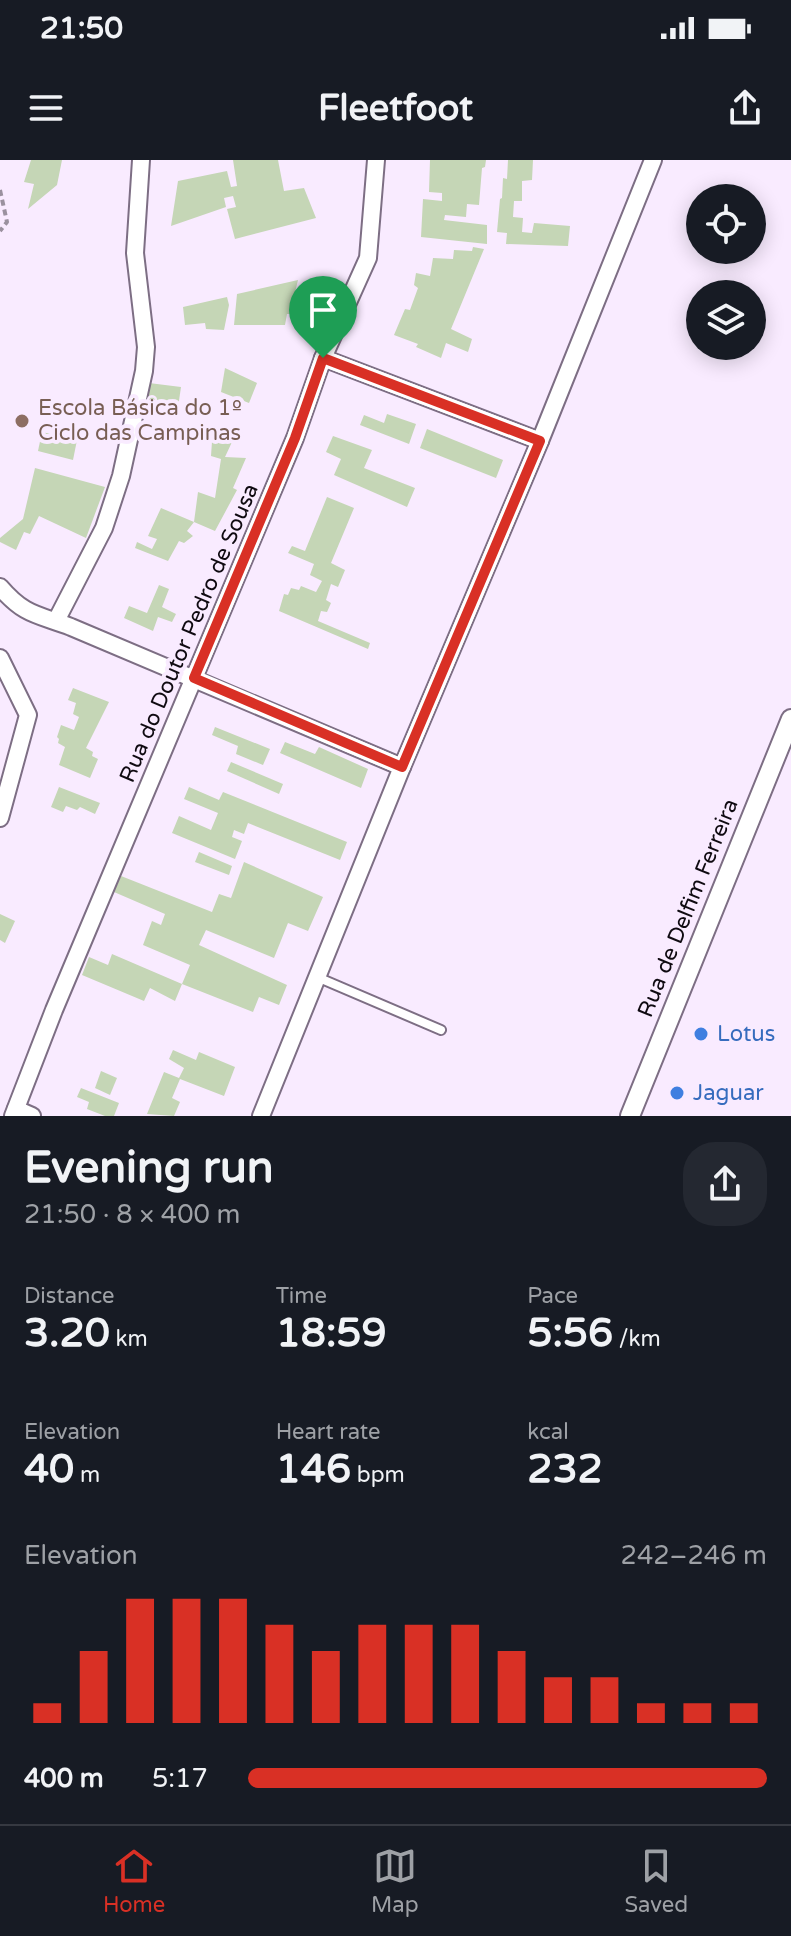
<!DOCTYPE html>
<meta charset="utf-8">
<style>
:root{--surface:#171b24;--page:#242831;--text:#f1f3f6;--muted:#9ea1a6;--line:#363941;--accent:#d93025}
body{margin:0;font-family:"Varela Round",sans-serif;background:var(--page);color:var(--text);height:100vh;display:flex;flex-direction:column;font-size:30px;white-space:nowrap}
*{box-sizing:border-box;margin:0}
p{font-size:26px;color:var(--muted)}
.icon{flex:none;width:44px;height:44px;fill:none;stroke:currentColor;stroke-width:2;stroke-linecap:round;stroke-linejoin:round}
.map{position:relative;height:956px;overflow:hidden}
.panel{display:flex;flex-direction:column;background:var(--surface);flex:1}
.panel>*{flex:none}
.buttons{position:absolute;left:686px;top:24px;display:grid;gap:16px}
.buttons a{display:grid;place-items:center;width:80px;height:80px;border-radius:50%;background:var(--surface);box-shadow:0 4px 20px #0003;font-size:40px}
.pin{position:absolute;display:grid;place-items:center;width:68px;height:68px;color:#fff;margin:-82px -34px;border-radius:50% 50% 50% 0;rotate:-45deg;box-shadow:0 0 8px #0007}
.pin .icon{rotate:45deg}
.round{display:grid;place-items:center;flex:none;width:84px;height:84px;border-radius:32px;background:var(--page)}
.head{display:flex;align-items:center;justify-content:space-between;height:136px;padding:0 24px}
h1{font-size:44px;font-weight:700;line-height:60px}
.metrics{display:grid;grid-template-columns:repeat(3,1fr);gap:12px;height:136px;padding:8px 24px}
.metrics div{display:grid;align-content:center}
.metrics b{font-size:40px;font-weight:700}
.metrics small{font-size:22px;font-weight:400}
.metrics p{font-size:22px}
.chart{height:224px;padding:16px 24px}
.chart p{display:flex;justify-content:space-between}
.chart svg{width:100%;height:144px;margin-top:8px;stroke:var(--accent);stroke-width:6}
ul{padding:0 24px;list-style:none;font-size:26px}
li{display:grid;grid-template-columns:128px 96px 1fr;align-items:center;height:60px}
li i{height:20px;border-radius:10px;background:var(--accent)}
.status{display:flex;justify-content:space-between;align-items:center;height:56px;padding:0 40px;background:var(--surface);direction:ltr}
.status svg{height:22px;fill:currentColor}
header{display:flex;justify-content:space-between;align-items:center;height:104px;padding:0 24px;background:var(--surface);font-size:36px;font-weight:700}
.menu{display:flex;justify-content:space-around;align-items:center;height:112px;border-top:2px solid var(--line);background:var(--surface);font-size:22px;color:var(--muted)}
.menu a{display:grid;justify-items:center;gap:4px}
.menu .active{color:var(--accent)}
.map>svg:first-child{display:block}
.green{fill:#c5d6b6}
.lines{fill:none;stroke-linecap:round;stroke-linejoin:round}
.service-casing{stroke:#7d6e84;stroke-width:12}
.minor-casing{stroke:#7d6e84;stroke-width:20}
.tertiary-casing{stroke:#7d6e84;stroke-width:22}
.path{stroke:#9b919f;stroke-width:4;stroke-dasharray:6 4;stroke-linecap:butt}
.service{stroke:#fff;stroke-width:8}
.minor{stroke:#fff;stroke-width:16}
.tertiary{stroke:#fff;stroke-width:18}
.route-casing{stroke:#fff;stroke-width:16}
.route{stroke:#d93025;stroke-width:10}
.education-dot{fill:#8d6e63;stroke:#f9ebff;stroke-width:3}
.shop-dot{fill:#3f7fe0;stroke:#f9ebff;stroke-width:3}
.labels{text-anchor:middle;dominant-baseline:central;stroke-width:8;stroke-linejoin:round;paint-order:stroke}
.education-label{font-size:22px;fill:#785e54;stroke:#f9ebff;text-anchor:start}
.street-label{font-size:22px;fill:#0f0a11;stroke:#f9ebff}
.shop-label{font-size:22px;fill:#366cbe;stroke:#f9ebff;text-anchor:start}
</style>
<div class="status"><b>21:50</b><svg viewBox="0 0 49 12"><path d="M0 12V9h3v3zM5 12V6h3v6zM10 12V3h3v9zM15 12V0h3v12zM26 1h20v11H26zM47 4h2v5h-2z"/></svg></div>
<header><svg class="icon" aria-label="menu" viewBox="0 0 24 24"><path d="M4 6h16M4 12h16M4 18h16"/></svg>Fleetfoot<svg class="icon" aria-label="share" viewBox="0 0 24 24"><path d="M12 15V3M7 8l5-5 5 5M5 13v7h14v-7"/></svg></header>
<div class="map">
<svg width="791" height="956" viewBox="0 0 791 956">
<rect width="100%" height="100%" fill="#f9ebff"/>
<g class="green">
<polygon points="31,0 62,0 57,25 28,49 34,24 24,22"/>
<polygon points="233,0 278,0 284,31 304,28 316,58 235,79 227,49 236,47 233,36 224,38 226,47 171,66 178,21 227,11 231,27 237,26"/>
<polygon points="430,0 486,0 485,7 482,8 479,45 467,44 466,57 445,55 444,60 487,65 487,84 421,77 423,39 442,41 442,33 429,32"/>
<polygon points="508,0 533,0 532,20 522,21 522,41 514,41 513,57 523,58 522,72 532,73 534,63 570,66 568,86 506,84 507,73 497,72 500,39 502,38 503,18 507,19"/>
<polygon points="473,87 484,89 451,169 472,179 468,192 446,183 441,198 416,187 418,184 394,175 405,149 410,150 418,128 414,125 416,113 430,116 433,98 453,99 454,90 472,91"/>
<polygon points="298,120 293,141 300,140 296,154 287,154 285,165 234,165 237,134"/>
<polygon points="227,137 229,145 224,170 206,169 205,163 185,165 183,147"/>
<polygon points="225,208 257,223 249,243 221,232"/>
<polygon points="149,223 181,227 177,254 143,251"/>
<polygon points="387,254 416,264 409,284 360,265 364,255 384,263"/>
<polygon points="213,267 238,269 225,297 246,298 233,328 237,330 215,371 194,362 187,371 193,376 184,383 179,381 168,401 135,388 137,382 152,389 157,379 148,376 161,348 194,362 198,332 215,338 221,299 211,296"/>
<polygon points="427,269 503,300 496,318 420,288"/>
<polygon points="42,272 77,280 73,300 38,291"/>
<polygon points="333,276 372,290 364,308 415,328 407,347 334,315 341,299 326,292"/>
<polygon points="35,308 105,327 86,378 39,356 30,374 24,372 16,390 0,382 0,378 23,359"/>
<polygon points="327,337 354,348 331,403 345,410 338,427 331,424 326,440 331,443 327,452 321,451 318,461 370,483 368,489 279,451 284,434 288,435 291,428 299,430 301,426 316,432 322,421 310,415 314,404 288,393 292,386 305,391"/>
<polygon points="159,425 169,429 162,447 176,454 172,462 158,457 153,471 124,458 129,446 147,453"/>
<polygon points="73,528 109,542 86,588 93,592 92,596 98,599 90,618 59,605 65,587 58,583 59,579 57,577 61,565 74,570 79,557 73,554 76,543 68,540"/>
<polygon points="215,567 270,589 263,605 236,594 238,586 212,575"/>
<polygon points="285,582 315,594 319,587 368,609 361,628 280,593"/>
<polygon points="231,602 283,624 279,634 227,611"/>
<polygon points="59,627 100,643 95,654 80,647 77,650 66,646 63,652 51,647"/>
<polygon points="189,627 219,640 223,632 347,682 340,700 248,663 244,674 234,670 232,677 242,681 235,699 172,673 179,656 211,670 218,653 184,639"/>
<polygon points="199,692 232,706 229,715 195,702"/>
<polygon points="244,702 323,737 308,771 288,763 274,798 206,770 199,785 287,825 279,845 259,837 253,852 182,824 175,841 150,828 144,841 82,815 89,797 108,805 112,794 182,824 190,805 143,785 152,761 161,765 165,754 114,732 121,716 212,752 219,734 231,738"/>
<polygon points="0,754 15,761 5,783 0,780"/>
<polygon points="173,890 196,900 199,892 235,907 224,936 180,919 172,938 180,942 174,956 147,954 164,912 179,918 184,908 169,899"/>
<polygon points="101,911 117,918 110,935 95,928"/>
<polygon points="81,928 119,943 114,956 105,956 87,949 89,942 77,937"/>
</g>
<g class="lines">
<g class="service-casing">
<polyline id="service" points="317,817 441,870"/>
</g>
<g class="minor-casing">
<g id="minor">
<polyline points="323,198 540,281"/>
<path d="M0,427C25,456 37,454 71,467L402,607"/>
<polyline points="56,461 104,368 121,316 144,211 146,187 135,93 141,0"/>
<polyline points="0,498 28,555 0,658"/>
<polyline points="16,949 32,956"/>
<polyline points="13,956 54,850 295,278 323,198 368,98 376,0"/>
<polyline points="261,956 402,607 540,281 653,0"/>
</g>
</g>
<g class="tertiary-casing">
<polyline id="tertiary" points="630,956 791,559"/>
</g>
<polyline class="path" points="0,30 7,62 0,71"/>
<use href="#service" class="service"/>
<use href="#minor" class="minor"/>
<use href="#tertiary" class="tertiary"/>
</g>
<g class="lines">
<g class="route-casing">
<polygon id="route" points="323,198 540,281 402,607 194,518 295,278"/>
</g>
<use href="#route" class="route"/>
</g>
<circle class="education-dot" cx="22" cy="261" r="8"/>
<g class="shop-dot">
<circle cx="701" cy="874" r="8"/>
<circle cx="677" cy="933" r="8"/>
</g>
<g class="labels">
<g class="education-label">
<text x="38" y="248">Escola Básica do 1º<tspan x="38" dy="25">Ciclo das Campinas</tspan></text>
</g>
<g class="street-label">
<text transform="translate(189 473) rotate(-67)">Rua do Doutor Pedro de Sousa</text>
<text transform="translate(688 748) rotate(-68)">Rua de Delfim Ferreira</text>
</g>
<g class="shop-label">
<text x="717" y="874">Lotus</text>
<text x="693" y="933">Jaguar</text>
</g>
</g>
</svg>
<div class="buttons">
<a><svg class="icon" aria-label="locate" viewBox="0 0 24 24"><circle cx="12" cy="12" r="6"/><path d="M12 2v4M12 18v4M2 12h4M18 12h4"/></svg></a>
<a><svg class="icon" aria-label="layers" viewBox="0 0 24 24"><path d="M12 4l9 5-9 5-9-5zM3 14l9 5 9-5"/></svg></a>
</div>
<div class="pin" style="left:323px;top:198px;background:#1e9e55"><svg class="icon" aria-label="arrive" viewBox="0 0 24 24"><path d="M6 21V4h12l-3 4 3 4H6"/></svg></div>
</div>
<section class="panel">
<div class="head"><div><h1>Evening run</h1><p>21:50 · 8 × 400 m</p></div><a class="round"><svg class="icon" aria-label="share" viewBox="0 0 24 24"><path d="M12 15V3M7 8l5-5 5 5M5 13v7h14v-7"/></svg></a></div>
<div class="metrics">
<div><p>Distance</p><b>3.20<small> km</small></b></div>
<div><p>Time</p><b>18:59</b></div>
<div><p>Pace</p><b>5:56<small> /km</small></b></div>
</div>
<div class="metrics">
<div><p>Elevation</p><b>40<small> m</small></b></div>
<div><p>Heart rate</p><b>146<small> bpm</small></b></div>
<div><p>kcal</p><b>232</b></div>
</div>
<div class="chart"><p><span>Elevation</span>242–246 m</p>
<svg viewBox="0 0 160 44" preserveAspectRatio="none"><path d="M5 44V38M15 44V22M25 44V6M35 44V6M45 44V6M55 44V14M65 44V22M75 44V14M85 44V14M95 44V14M105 44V22M115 44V30M125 44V30M135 44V38M145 44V38M155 44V38"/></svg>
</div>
<ul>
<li><b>400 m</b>5:17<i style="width:100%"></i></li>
</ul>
</section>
<nav class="menu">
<a class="active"><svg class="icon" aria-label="home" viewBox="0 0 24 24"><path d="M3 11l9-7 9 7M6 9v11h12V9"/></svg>Home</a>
<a><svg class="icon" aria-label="map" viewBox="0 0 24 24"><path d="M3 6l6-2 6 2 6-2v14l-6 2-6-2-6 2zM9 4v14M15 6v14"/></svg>Map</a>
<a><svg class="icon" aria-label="saved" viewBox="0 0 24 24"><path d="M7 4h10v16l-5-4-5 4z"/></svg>Saved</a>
</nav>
